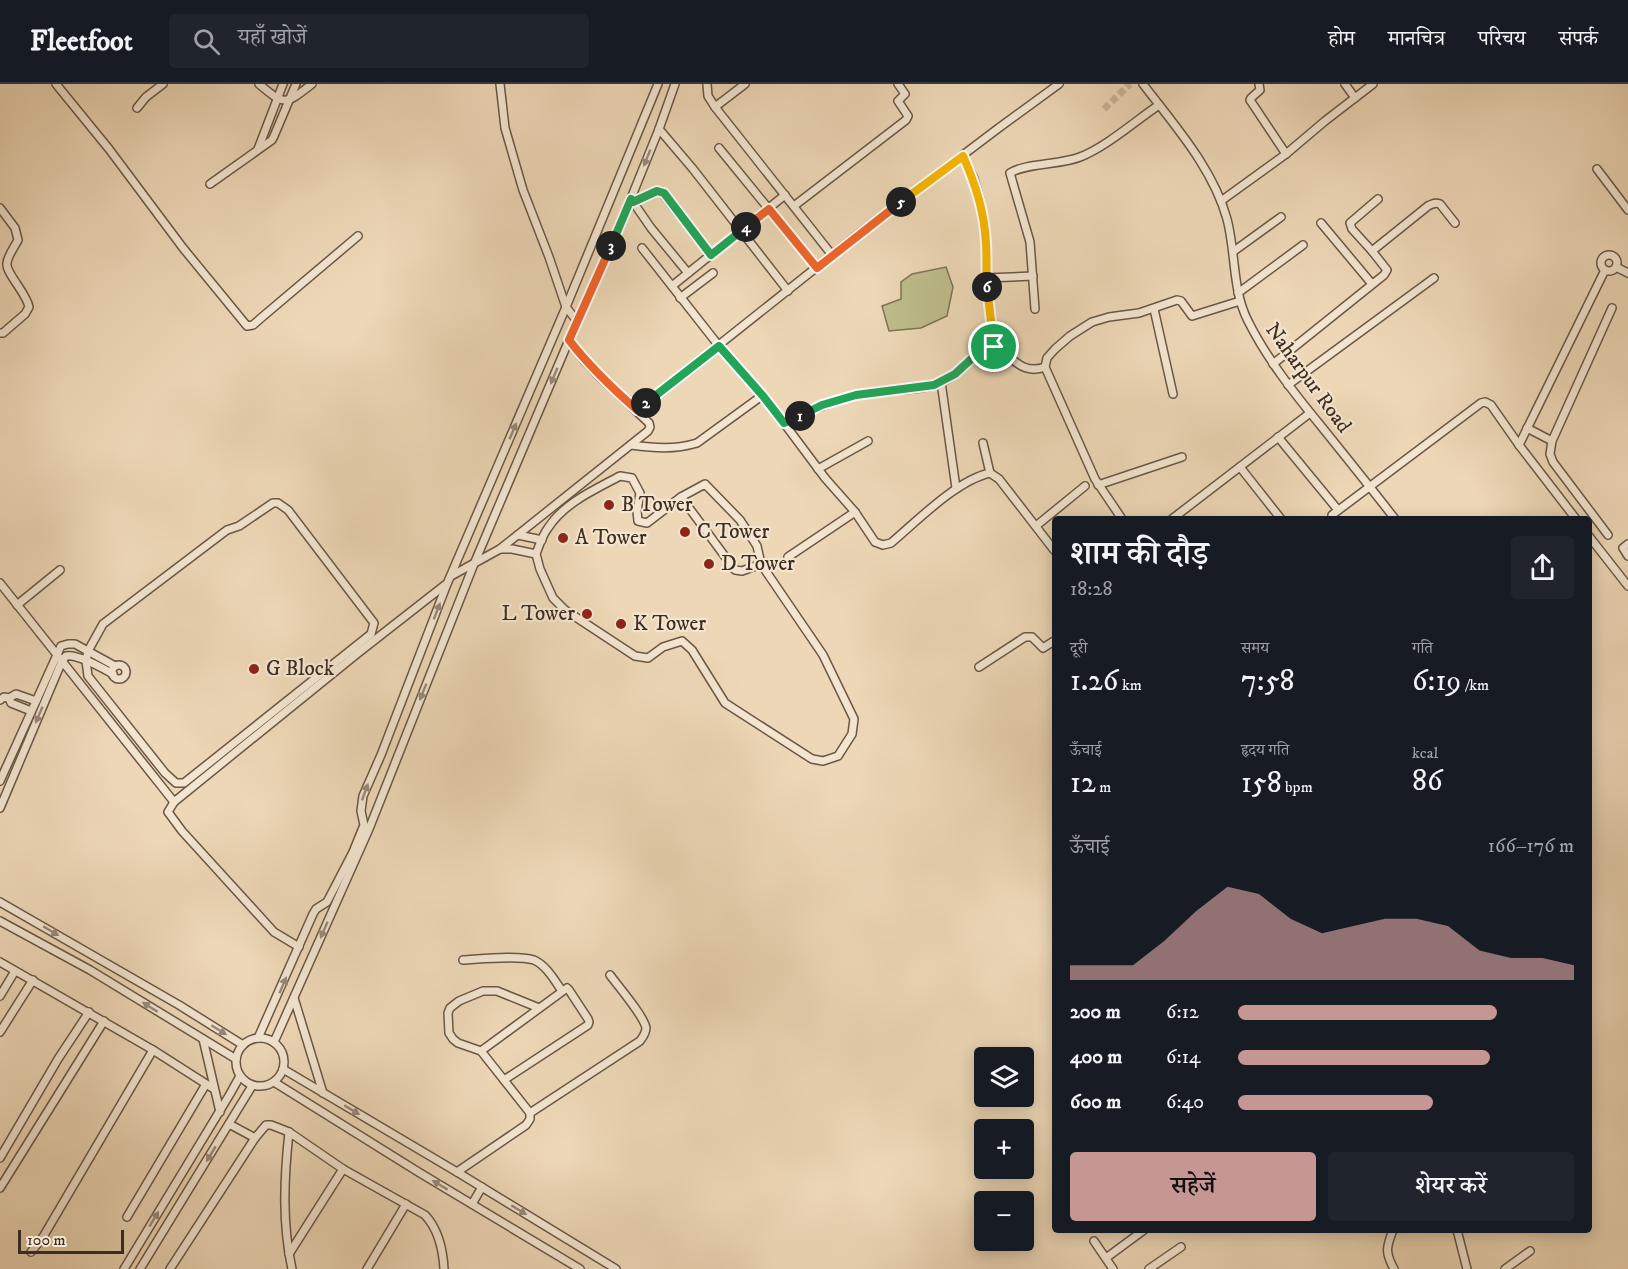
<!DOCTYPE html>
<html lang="hi">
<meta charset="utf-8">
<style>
:root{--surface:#171b24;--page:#20242c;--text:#f1f3f6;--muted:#9ea1a6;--line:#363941;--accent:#c59692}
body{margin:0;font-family:"IM FELL DW Pica","Noto Serif Devanagari",serif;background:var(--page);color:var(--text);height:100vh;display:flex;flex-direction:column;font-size:22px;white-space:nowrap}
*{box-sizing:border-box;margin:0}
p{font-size:20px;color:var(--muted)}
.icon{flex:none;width:33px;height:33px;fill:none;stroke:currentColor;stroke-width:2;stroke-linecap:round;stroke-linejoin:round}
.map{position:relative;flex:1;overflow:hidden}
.side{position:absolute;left:1052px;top:432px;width:540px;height:717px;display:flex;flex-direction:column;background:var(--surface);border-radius:6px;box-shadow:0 3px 15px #0003}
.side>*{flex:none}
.controls{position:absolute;left:974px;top:963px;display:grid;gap:12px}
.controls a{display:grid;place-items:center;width:60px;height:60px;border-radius:6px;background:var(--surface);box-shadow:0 3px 15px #0003;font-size:30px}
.scale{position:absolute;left:18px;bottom:15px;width:106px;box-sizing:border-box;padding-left:6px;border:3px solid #3f2c20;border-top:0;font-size:16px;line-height:21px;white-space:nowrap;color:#3f2c20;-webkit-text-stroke:4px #f3e5d0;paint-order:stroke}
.pin{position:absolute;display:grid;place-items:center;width:51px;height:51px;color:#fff;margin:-26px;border:3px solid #fff;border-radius:50%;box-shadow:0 2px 6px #0007}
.km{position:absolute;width:30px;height:30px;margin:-15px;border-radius:50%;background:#222;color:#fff;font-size:16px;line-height:30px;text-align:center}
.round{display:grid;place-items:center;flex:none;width:63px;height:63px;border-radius:6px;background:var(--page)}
.overview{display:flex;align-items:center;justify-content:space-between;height:102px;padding:0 18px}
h1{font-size:33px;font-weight:600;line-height:45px}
.figures{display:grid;grid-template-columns:repeat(3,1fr);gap:9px;height:102px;padding:6px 18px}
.figures div{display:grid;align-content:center}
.figures b{font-size:30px;font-weight:600}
.figures small{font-size:16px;font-weight:400}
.figures p{font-size:16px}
.chart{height:168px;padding:12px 18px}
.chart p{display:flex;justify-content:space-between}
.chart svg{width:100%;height:108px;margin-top:6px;fill:var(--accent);opacity:.7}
.button{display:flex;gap:12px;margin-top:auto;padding:12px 18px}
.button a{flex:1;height:69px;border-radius:6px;background:var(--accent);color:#111;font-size:24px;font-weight:600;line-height:69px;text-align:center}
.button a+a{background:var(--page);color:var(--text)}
ul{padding:0 18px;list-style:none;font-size:20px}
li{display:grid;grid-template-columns:96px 72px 1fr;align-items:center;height:45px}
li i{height:15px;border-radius:8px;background:var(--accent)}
header{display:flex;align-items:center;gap:36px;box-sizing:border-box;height:84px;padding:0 30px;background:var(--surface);border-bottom:2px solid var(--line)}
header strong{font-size:28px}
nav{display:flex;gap:33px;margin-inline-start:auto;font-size:21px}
.search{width:420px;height:54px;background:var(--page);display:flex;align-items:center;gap:15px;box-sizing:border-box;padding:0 21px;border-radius:6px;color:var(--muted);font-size:22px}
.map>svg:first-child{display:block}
.green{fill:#bdbd8b;stroke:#7e7456;stroke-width:1.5}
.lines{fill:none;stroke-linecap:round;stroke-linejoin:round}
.minor-tunnel{stroke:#cab598;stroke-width:7;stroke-dasharray:7 3.5;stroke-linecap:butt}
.minor-casing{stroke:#6a5746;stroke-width:10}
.minor{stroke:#f3e5d0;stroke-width:7}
.oneway{fill:#998878}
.split-1-casing{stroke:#fff;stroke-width:12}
.split-2-casing{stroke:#fff;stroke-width:12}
.split-3-casing{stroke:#fff;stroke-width:12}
.split-4-casing{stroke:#fff;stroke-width:12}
.split-5-casing{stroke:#fff;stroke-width:12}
.split-6-casing{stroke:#fff;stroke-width:12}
.split-7-casing{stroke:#fff;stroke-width:12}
.split-1{stroke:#22a559;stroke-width:8}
.split-2{stroke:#22a559;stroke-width:8}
.split-3{stroke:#f0652b;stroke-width:8}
.split-4{stroke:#22a559;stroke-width:8}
.split-5{stroke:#f0652b;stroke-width:8}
.split-6{stroke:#f5b400;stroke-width:8}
.split-7{stroke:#f5b400;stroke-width:8}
.poi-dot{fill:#8f2418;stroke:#f3e5d0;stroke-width:2}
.labels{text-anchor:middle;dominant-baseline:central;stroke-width:4.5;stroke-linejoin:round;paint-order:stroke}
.street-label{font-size:21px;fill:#3f2c20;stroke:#f3e5d0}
.poi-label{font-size:21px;fill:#3f2c20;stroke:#f3e5d0;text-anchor:start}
</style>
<header>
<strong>Fleetfoot</strong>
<div class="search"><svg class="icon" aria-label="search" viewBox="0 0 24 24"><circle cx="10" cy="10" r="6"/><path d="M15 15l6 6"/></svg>यहाँ खोजें</div>
<nav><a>होम</a><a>मानचित्र</a><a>परिचय</a><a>संपर्क</a></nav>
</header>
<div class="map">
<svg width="1628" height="1185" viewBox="0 0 1628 1185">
<rect width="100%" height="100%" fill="#edd7b6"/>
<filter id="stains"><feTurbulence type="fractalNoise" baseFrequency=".00333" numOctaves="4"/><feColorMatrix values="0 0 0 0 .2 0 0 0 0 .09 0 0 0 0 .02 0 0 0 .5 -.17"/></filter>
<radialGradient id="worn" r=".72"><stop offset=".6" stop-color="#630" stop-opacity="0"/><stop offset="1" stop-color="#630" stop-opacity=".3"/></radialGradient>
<polygon class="green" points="946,183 953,203 947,232 921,244 889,247 882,222 901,215 901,198 912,190"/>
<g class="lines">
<polyline class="minor-tunnel" points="1104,25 1130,0"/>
<g class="minor-casing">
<g id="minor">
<polyline points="56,0 109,65 183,164 247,242 253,241 261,234 358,152"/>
<path d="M259,0C285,22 285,21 312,0"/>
<polyline points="500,0 505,44 523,106 549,173 566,223 577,237"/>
<polyline points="707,0 708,12 715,23 832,171"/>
<path d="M1143,0C1174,41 1213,84 1227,135C1236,169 1232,206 1248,237C1267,275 1294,309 1321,342C1346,373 1371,404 1395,435"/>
<polyline points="1259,0 1260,6 1251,14 1250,16 1286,70"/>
<polyline points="1345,0 1355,14"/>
<polyline points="715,23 745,0"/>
<polyline points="137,24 146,13 163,0"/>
<polyline points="659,45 693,85 788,207"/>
<polyline points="719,64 817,184"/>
<polyline points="258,65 283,0"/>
<polyline points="963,72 974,95 980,116 986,158 986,194 994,263"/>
<polyline points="1597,85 1628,126"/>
<polyline points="210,100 272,56 274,52 296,0"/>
<polyline points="631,115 651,144 688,189"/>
<polyline points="1221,117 1286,70 1325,37 1373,0"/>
<polyline points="633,118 657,107 661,107 711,171"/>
<polyline points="794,122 906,36 908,32 898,17 905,10 898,0"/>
<path d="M0,124L15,144L18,156C15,162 8,171 7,179C5,188 27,210 29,223L25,230L3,249H0"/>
<polyline points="1321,139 1372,200"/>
<polyline points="1234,167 1281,133"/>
<polyline points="1372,167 1352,145 1350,139 1378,115"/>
<circle cx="1609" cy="179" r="8"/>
<polyline points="1616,183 1628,189"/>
<polyline points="986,194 1033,192"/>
<polyline points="672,202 785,111"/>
<polyline points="1238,209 1303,161"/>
<polyline points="680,214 713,189"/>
<path d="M1035,225L1030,158L1010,89C1026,79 1060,81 1080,73C1106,63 1135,37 1159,21"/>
<polyline points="1154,225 1173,310"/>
<path d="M1273,280L1384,191L1387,186L1372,167L1428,122C1432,120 1435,118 1440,120L1455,139"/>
<polyline points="941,298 956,404"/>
<polyline points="1288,301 1434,194"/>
<path d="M763,311L825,394L855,428L875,458L883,461L891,459C917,437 957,396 990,389L999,395L1054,466"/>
<polyline points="637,326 861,148 1000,43 1059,0"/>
<path d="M784,339C814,325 842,312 875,308C895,305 916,307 935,301C948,297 960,287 969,278C975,272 979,266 987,264C1008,259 1015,294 1045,283"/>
<polyline points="1527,344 1552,357 1550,370 1553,378 1608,451"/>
<polyline points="1278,353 1338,426"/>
<polyline points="1552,357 1612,224"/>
<polyline points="983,359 990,389"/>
<path d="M631,361C654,364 674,366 697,359L763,311L719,262L642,164"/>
<polyline points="1519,361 1605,186"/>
<polyline points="1240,383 1281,435"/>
<polyline points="818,385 868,357"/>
<path d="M620,392L632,394L640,409L637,427L638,437L647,439L681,413L705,400L740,436L757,462L761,480L823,571L854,635L852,650L838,672L823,677L812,675L725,619L692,566L682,557L663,563L648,574L635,572L565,526L553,514L540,485L536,470C539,462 542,452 548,444C564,419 594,406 620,392Z"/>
<polyline points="1098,401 1182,373"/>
<polyline points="681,413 735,486 742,487 761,480"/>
<polygon points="273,419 278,419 288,426 374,539 371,550 184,699 176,699 165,689 88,592 86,577 88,567 103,540 227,446 239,442"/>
<polyline points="1122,435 1095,395 1045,283 1047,274 1055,265 1070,252 1092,238 1109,233 1139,229 1177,216 1181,217 1192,232 1240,217"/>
<polyline points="1172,435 1310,329"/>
<polyline points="1332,435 1332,431 1481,319 1485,318 1491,321 1519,361 1576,435"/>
<polyline points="1036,442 1085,402"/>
<polyline points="518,451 542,456"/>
<polyline points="1588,451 1628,502"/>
<polyline points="1628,460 1623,464 1628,472"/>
<polyline points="500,465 512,465 536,470"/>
<polyline points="788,473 855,428"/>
<polyline points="451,492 500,465 648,347 650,343 649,339 600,293 584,276 569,256"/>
<polyline points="0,499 174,718 358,569 445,501"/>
<polyline points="17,521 60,486"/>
<circle cx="119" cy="588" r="7"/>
<polyline points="979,583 1025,553 1032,553 1043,564 1054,557"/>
<polyline points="9,614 16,610 36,617"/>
<polyline points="0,616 4,613 9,614 11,619 31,627"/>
<polyline points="0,697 61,562 68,560 75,560 115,582"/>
<polyline points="174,718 168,728 182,747 274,848 299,863"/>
<path d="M0,724L62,577L66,572C78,570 102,584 113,590"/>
<polyline points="0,818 179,921 243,961"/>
<polyline points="0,837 90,886 236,975"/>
<path d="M463,876C481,875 518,871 534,876C546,881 555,897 562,907"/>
<polyline points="0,878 153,966 214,1005"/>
<polyline points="0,912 15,887"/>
<polyline points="294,914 323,1009"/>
<polyline points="0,948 33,896"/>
<circle cx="260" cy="978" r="24"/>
<polyline points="258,954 313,830 316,825 327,818 353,768 364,741 361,727 363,712 381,671 447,500 566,223 658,0"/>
<polyline points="203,955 220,1028"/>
<polyline points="274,958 369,745 474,480 569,256 621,139 659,45 675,0"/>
<polyline points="481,967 567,904 569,906 588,935 589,938 588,941 504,996"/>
<polyline points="283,985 457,1088 616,1185"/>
<polyline points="274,998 420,1089 580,1185"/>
<path d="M530,1029L640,957C643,953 646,949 646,944C644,932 618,902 610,891"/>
<polyline points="229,1040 255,1054"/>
<path d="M289,1048C284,1095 282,1139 292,1185"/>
<polyline points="0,1074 58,975 89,928"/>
<polyline points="457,1088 526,1041 530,1035 530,1029 481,967 458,959 453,955 449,949 448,929 450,924 459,917 483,907 497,907 539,924"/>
<polyline points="0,1104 104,937"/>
<polyline points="472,1120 482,1103"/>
<polyline points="127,1133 206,1000"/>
<path d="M1393,1146C1386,1164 1385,1168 1394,1185"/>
<polyline points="1457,1146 1467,1185"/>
<polyline points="1094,1157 1113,1185"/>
<polyline points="31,1168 43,1153 153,966"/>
<polyline points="289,1170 343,1085"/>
<polyline points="1106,1174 1144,1146"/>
<polyline points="124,1185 230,1010 240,992"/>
<polyline points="140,1185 252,1002"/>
<path d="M170,1185L255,1054L266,1041H271L289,1048L343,1085L425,1131C438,1145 443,1166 444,1185"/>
<polyline points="367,1185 406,1120"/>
<polyline points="1149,1185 1181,1163"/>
<polyline points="1505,1185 1530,1167"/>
</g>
</g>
<use href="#minor" class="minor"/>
</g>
<defs><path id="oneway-solid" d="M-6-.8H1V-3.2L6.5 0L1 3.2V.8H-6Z" transform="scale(1.5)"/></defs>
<g class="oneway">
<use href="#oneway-solid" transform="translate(647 74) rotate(112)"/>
<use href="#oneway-solid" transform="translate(554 292) rotate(113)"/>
<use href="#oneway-solid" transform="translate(513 347) rotate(-67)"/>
<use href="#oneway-solid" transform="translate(437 527) rotate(-69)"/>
<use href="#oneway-solid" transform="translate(423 608) rotate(112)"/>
<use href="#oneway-solid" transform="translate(39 631) rotate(113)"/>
<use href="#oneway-solid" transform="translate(365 708) rotate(-70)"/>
<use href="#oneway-solid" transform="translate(324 846) rotate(114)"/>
<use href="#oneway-solid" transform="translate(51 847) rotate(31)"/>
<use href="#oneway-solid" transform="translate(283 901) rotate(-67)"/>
<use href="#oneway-solid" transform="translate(150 923) rotate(-148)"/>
<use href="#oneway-solid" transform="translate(219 946) rotate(32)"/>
<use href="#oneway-solid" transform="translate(352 1026) rotate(31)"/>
<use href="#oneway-solid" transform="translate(211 1070) rotate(121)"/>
<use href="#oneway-solid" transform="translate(440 1101) rotate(-149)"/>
<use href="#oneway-solid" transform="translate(519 1126) rotate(31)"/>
<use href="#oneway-solid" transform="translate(154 1135) rotate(-59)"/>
</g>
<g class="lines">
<g class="split-1-casing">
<polyline id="split-1" points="800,332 822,321 856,311 934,301 955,290 981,266 988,263 994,263"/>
</g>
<g class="split-2-casing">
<polyline id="split-2" points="646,319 719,262 763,312 784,339 800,332"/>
</g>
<g class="split-3-casing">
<path id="split-3" d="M611,162L569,256C589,282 612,304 637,326L646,319"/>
</g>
<g class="split-4-casing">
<polyline id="split-4" points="611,162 631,115 633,118 657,107 664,109 711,171 746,143"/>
</g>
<g class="split-5-casing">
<polyline id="split-5" points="746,143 769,125 817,184 901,118"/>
</g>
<g class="split-6-casing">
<path id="split-6" d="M901,118L963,72C976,102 984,126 986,159C987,174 986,188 987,203"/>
</g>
<g class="split-7-casing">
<polyline id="split-7" points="987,203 994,263"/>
</g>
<use href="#split-1" class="split-1"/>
<use href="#split-2" class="split-2"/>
<use href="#split-3" class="split-3"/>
<use href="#split-4" class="split-4"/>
<use href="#split-5" class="split-5"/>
<use href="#split-6" class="split-6"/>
<use href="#split-7" class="split-7"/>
</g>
<g class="poi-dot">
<circle cx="609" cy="421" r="6"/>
<circle cx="685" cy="448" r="6"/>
<circle cx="563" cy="454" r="6"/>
<circle cx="709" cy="480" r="6"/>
<circle cx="587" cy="530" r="6"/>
<circle cx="621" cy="540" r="6"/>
<circle cx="254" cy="585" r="6"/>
</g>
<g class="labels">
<g class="street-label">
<text transform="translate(1308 294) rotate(54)">Naharpur Road</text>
</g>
<g class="poi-label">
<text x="621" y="421">B Tower</text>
<text x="697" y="448">C Tower</text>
<text x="575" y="454">A Tower</text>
<text x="721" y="480">D Tower</text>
<text x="575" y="530" text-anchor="end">L Tower</text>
<text x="633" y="540">K Tower</text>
<text x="266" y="585">G Block</text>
</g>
</g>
<rect width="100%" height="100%" filter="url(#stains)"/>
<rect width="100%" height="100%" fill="url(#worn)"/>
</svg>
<div class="controls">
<a><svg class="icon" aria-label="layers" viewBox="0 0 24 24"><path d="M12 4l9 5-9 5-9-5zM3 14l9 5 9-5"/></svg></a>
<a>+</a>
<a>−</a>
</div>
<div class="scale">100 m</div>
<div class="pin" style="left:994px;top:263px;background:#1e9e55"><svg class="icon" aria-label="arrive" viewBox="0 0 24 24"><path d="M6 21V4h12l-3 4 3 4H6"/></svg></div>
<b class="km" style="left:800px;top:332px">1</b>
<b class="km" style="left:646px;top:319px">2</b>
<b class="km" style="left:611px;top:162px">3</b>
<b class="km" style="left:746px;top:143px">4</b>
<b class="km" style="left:901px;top:118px">5</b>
<b class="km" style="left:987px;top:203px">6</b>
<section class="side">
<div class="overview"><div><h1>शाम की दौड़</h1><p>18:28</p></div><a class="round"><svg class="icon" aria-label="share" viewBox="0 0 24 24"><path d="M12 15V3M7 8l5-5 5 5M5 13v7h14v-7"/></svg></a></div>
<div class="figures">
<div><p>दूरी</p><b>1.26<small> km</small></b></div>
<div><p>समय</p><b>7:58</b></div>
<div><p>गति</p><b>6:19<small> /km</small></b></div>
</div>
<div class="figures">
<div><p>ऊँचाई</p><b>12<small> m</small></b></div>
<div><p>हृदय गति</p><b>158<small> bpm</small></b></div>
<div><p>kcal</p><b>86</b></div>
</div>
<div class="chart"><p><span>ऊँचाई</span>166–176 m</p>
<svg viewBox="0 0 160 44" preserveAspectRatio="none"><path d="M0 44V38L10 38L20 38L30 28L40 16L50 6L60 9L70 19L80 25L90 22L100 19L110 19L120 22L130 32L140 35L150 35L160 38V44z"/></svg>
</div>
<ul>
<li><b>200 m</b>6:12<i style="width:77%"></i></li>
<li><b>400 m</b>6:14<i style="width:75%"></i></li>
<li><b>600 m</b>6:40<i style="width:58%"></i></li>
</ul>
<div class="button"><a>सहेजें</a><a>शेयर करें</a></div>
</section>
</div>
